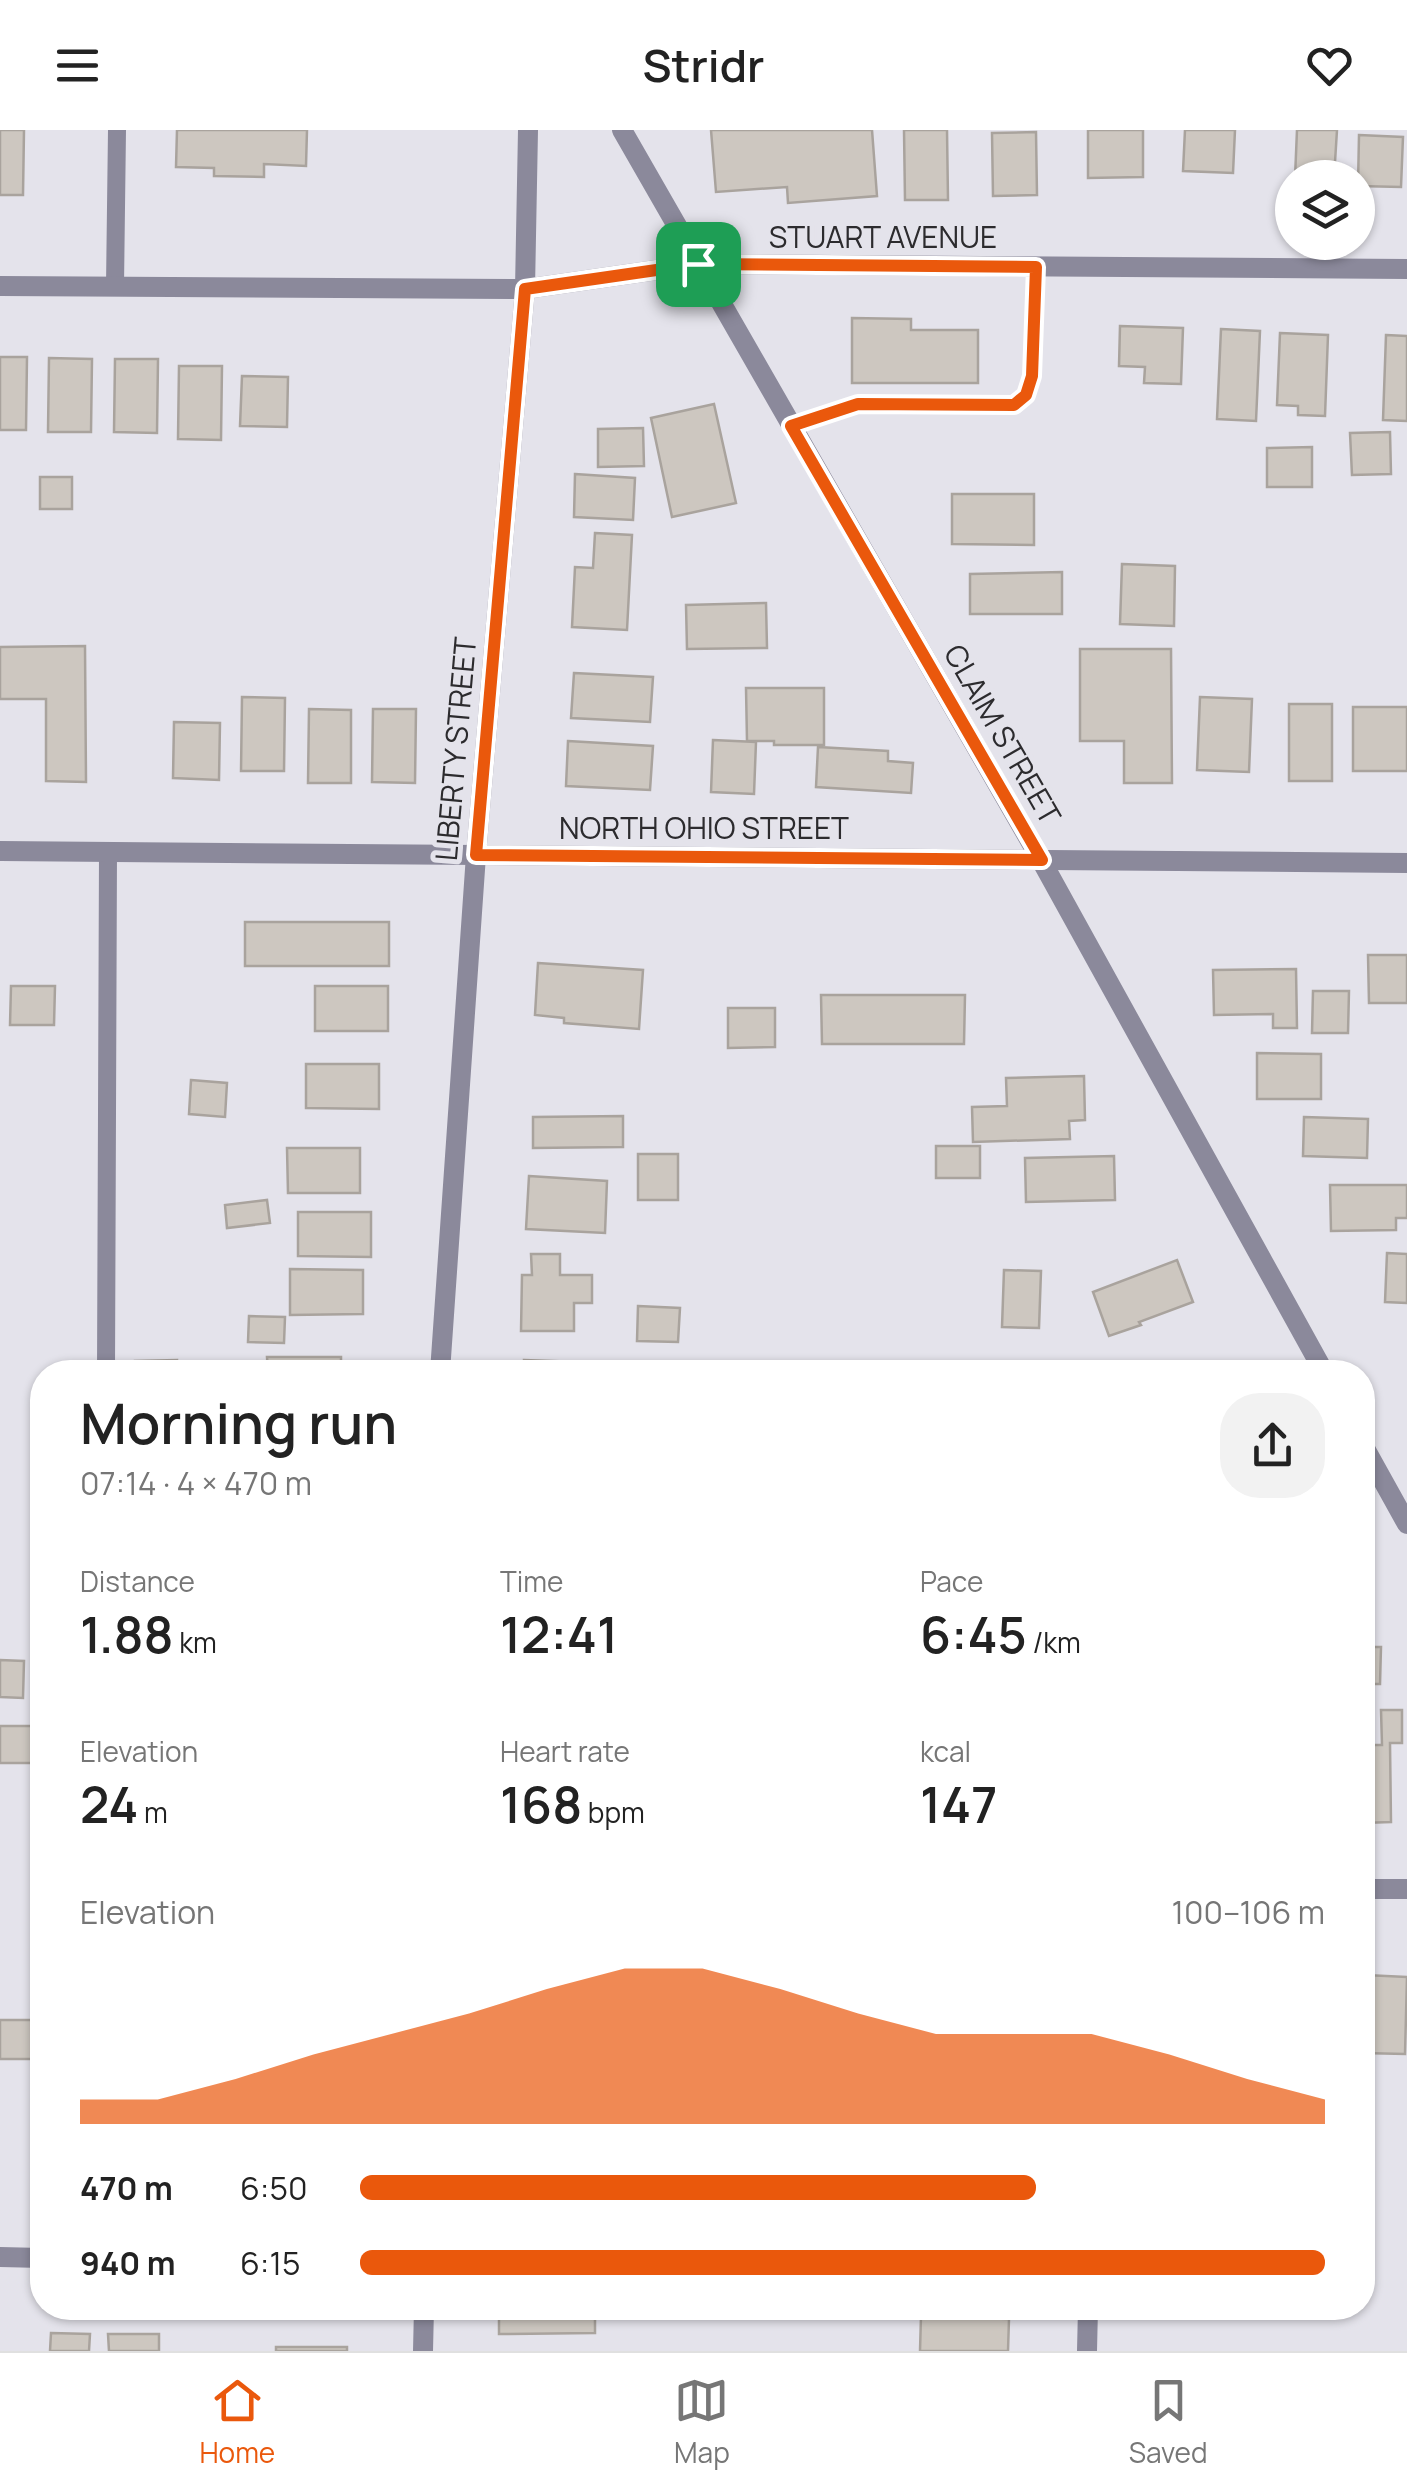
<!DOCTYPE html>
<meta charset="utf-8">
<style>
:root{--surface:#fff;--page:#f2f2f2;--text:#222;--muted:#767676;--line:#e0e0e0;--accent:#ea580c}
body{margin:0;font-family:Manrope,sans-serif;background:var(--page);color:var(--text);height:100vh;display:flex;flex-direction:column;font-size:38px;white-space:nowrap}
*{box-sizing:border-box;margin:0}
p{font-size:32px;color:var(--muted)}
.icon{flex:none;width:55px;height:55px;fill:none;stroke:currentColor;stroke-width:2;stroke-linecap:round;stroke-linejoin:round}
.map{position:relative;flex:1;overflow:hidden}
.details{position:absolute;left:30px;top:1230px;width:1345px;height:960px;display:flex;flex-direction:column;background:var(--surface);border-radius:40px;box-shadow:0 2px 8px #0004}
.details>*{flex:none}
.controls{position:absolute;left:1275px;top:30px;display:grid;gap:20px}
.controls a{display:grid;place-items:center;width:100px;height:100px;border-radius:50%;background:var(--surface);box-shadow:0 2px 8px #0004;font-size:50px}
.pin{position:absolute;display:grid;place-items:center;width:85px;height:85px;color:#fff;margin:-42px;border-radius:20px;box-shadow:0 5px 15px #0006}
.round{display:grid;place-items:center;flex:none;width:105px;height:105px;border-radius:40px;background:var(--page)}
.head{display:flex;align-items:center;justify-content:space-between;height:170px;padding:0 50px}
h1{font-size:55px;font-weight:600;line-height:75px}
.figures{display:grid;grid-template-columns:repeat(3,1fr);gap:15px;height:170px;padding:10px 50px}
.figures div{display:grid;align-content:center}
.figures b{font-size:50px;font-weight:600}
.figures small{font-size:28px;font-weight:400}
.figures p{font-size:28px}
.chart{height:280px;padding:20px 50px}
.chart p{display:flex;justify-content:space-between}
.chart svg{width:100%;height:180px;margin-top:10px;fill:var(--accent);opacity:.7}
ul{padding:0 50px;list-style:none;font-size:32px}
li{display:grid;grid-template-columns:160px 120px 1fr;align-items:center;height:75px}
li i{height:25px;border-radius:12px;background:var(--accent)}
header{display:flex;justify-content:space-between;align-items:center;height:130px;padding:0 50px;background:var(--surface);font-size:45px;font-weight:600}
.tab-bar{display:flex;justify-content:space-around;align-items:center;height:140px;border-top:2px solid var(--line);background:var(--surface);font-size:28px;color:var(--muted)}
.tab-bar a{display:grid;justify-items:center;gap:5px}
.tab-bar .active{color:var(--accent)}
.map>svg:first-child{display:block}
.building{fill:#cdc7c0;stroke:#a9a39d;stroke-width:2.5}
.lines{fill:none;stroke-linecap:round;stroke-linejoin:round}
.service{stroke:#8b899b;stroke-width:18}
.minor{stroke:#8b899b;stroke-width:20}
.route-casing{stroke:#fff;stroke-width:20}
.route{stroke:#ea580c;stroke-width:12}
.labels{text-anchor:middle;dominant-baseline:central;stroke-width:10;stroke-linejoin:round;paint-order:stroke}
.street-label{font-size:30px;fill:#2c2b2e;stroke:#e4e3eb}
</style>
<header><svg class="icon" aria-label="menu" viewBox="0 0 24 24"><path d="M4 6h16M4 12h16M4 18h16"/></svg>Stridr<svg class="icon" aria-label="heart" viewBox="0 0 24 24"><path d="M12 20l-8-8c-3-5 5-10 8-4 3-6 11-1 8 4z"/></svg></header>
<div class="map">
<svg width="1407" height="2221" viewBox="0 0 1407 2221">
<rect width="100%" height="100%" fill="#e4e3eb"/>
<g class="building">
<polygon points="0,0 24,0 23,65 0,65"/>
<polygon points="177,0 307,0 306,36 264,34 264,47 214,46 214,38 176,37"/>
<polygon points="711,0 872,0 877,66 788,73 787,57 716,62"/>
<polygon points="904,0 947,0 948,70 905,70"/>
<polygon points="1088,0 1143,0 1143,47 1088,48"/>
<polygon points="1185,0 1235,0 1233,43 1183,41"/>
<polygon points="1297,0 1337,0 1334,48 1295,48"/>
<polygon points="1036,2 1037,65 993,66 992,3"/>
<polygon points="1359,5 1403,7 1401,57 1358,56"/>
<polygon points="852,188 911,189 911,200 978,200 978,253 852,253"/>
<polygon points="1120,196 1183,198 1181,254 1144,253 1145,237 1119,236"/>
<polygon points="1221,199 1260,201 1256,291 1217,289"/>
<polygon points="1280,203 1328,205 1325,286 1298,285 1298,276 1277,275"/>
<polygon points="1386,205 1407,206 1407,291 1383,290"/>
<polygon points="0,227 27,227 26,300 0,300"/>
<polygon points="49,228 92,229 91,302 48,302"/>
<polygon points="115,229 158,229 157,303 114,302"/>
<polygon points="179,236 222,236 221,310 178,309"/>
<polygon points="242,246 288,247 287,297 240,296"/>
<polygon points="714,274 736,373 672,387 651,288"/>
<polygon points="643,298 644,336 598,337 598,299"/>
<polygon points="1390,302 1391,344 1352,345 1350,303"/>
<polygon points="1312,317 1312,357 1267,357 1267,318"/>
<polygon points="575,344 635,348 633,390 574,387"/>
<rect x="40" y="347" width="32" height="32"/>
<polygon points="952,364 1034,364 1034,415 952,414"/>
<polygon points="595,403 632,405 627,500 572,497 575,437 593,438"/>
<polygon points="1122,434 1175,436 1174,496 1120,494"/>
<polygon points="1062,442 1062,484 970,484 970,444"/>
<polygon points="766,473 767,518 687,519 686,475"/>
<polygon points="85,516 86,652 46,651 46,569 0,569 0,517"/>
<polygon points="1080,519 1171,519 1172,653 1124,653 1124,611 1080,611"/>
<polygon points="574,543 653,547 650,592 571,588"/>
<polygon points="746,558 824,558 824,615 774,615 774,611 747,611"/>
<polygon points="242,567 285,568 284,641 241,641"/>
<polygon points="1200,567 1252,569 1249,642 1197,640"/>
<rect x="1289" y="574" width="43" height="77"/>
<rect x="1353" y="577" width="54" height="64"/>
<polygon points="309,579 351,580 351,653 308,653"/>
<polygon points="373,579 416,579 415,653 372,652"/>
<polygon points="174,592 220,593 219,650 173,648"/>
<polygon points="713,610 756,612 754,664 711,662"/>
<polygon points="568,611 653,616 650,660 566,656"/>
<polygon points="818,617 888,621 888,631 913,633 911,663 816,657"/>
<rect x="245" y="792" width="144" height="44"/>
<polygon points="1368,825 1407,825 1407,873 1369,873"/>
<polygon points="538,833 643,840 639,899 564,893 564,888 535,885"/>
<polygon points="1296,839 1297,898 1273,898 1273,884 1214,885 1213,840"/>
<polygon points="11,856 55,856 54,895 10,895"/>
<rect x="315" y="856" width="73" height="45"/>
<polygon points="1313,861 1349,861 1348,903 1312,903"/>
<polygon points="821,865 965,865 964,914 822,914"/>
<polygon points="728,878 775,878 775,917 728,918"/>
<polygon points="1257,923 1321,924 1321,969 1257,969"/>
<polygon points="306,934 379,934 379,979 306,978"/>
<polygon points="1084,946 1085,990 1069,991 1070,1009 973,1012 972,977 1007,976 1006,948"/>
<polygon points="191,950 227,953 225,987 189,984"/>
<polygon points="623,986 623,1017 533,1018 533,987"/>
<polygon points="1304,987 1368,989 1367,1028 1303,1026"/>
<rect x="936" y="1016" width="44" height="32"/>
<polygon points="287,1018 360,1018 360,1063 288,1063"/>
<rect x="638" y="1024" width="40" height="46"/>
<polygon points="1114,1026 1115,1070 1026,1072 1025,1028"/>
<polygon points="529,1046 607,1051 605,1103 526,1099"/>
<polygon points="1330,1055 1407,1055 1407,1088 1396,1088 1396,1100 1331,1101"/>
<polygon points="267,1070 270,1093 227,1098 225,1075"/>
<polygon points="298,1082 371,1082 371,1127 298,1126"/>
<polygon points="1387,1123 1407,1124 1407,1173 1385,1172"/>
<polygon points="531,1124 560,1124 560,1145 592,1145 592,1173 574,1173 574,1201 521,1201 522,1145 532,1145"/>
<polygon points="1177,1130 1193,1172 1139,1192 1141,1195 1109,1206 1093,1162"/>
<polygon points="290,1139 363,1140 363,1184 290,1185"/>
<polygon points="1004,1140 1041,1141 1039,1198 1002,1197"/>
<polygon points="638,1176 680,1178 678,1212 637,1211"/>
<polygon points="249,1186 285,1187 284,1213 248,1212"/>
<polygon points="267,1227 341,1227 341,1242 268,1242"/>
<polygon points="177,1230 177,1242 135,1242 135,1231"/>
<polygon points="524,1230 579,1232 579,1242 524,1242"/>
<polygon points="1362,1517 1381,1517 1380,1554 1362,1554"/>
<polygon points="0,1530 24,1531 23,1568 0,1567"/>
<polygon points="1381,1580 1402,1580 1402,1613 1390,1613 1391,1692 1362,1693 1362,1615 1382,1615"/>
<rect x="0" y="1596" width="42" height="37"/>
<polygon points="1365,1845 1407,1847 1405,1924 1362,1923"/>
<rect x="0" y="1890" width="39" height="39"/>
<polygon points="499,2178 595,2178 595,2203 499,2204"/>
<polygon points="921,2186 1009,2189 1008,2221 920,2221"/>
<polygon points="51,2203 90,2204 89,2221 50,2221"/>
<polygon points="108,2204 159,2204 159,2221 109,2221"/>
<rect x="276" y="2217" width="71" height="4"/>
</g>
<g class="lines">
<g class="service">
<polyline points="115,156 117,0"/>
<polyline points="791,296 859,274 1014,275 1026,265 1032,246 1036,137"/>
<polyline points="106,1242 108,722"/>
</g>
<g class="minor">
<polyline points="622,0 1041,730 1324,1242"/>
<polyline points="0,156 525,159 698,134 1407,139"/>
<polyline points="0,721 1407,733"/>
<polyline points="440,1242 476,725 525,159 528,0"/>
<polyline points="1362,1313 1407,1394"/>
<polyline points="1362,1759 1407,1759"/>
<polyline points="0,2127 42,2128"/>
<polyline points="423,2221 424,2178"/>
<polyline points="1087,2221 1088,2178"/>
</g>
</g>
<g class="lines">
<g class="route-casing">
<polygon id="route" points="698,134 1036,137 1032,246 1026,265 1014,275 858,274 791,296 1042,730 476,725 525,159"/>
</g>
<use href="#route" class="route"/>
</g>
<g class="labels">
<g class="street-label">
<text x="883" y="106">STUART AVENUE</text>
<text transform="translate(1003 604) rotate(60)">CLAIM STREET</text>
<text transform="translate(455 619) rotate(-85)">LIBERTY STREET</text>
<text x="704" y="697">NORTH OHIO STREET</text>
</g>
</g>
</svg>
<div class="controls">
<a><svg class="icon" aria-label="layers" viewBox="0 0 24 24"><path d="M12 4l9 5-9 5-9-5zM3 14l9 5 9-5"/></svg></a>
</div>
<div class="pin" style="left:698px;top:134px;background:#1e9e55"><svg class="icon" aria-label="arrive" viewBox="0 0 24 24"><path d="M6 21V4h12l-3 4 3 4H6"/></svg></div>
<section class="details">
<div class="head"><div><h1>Morning run</h1><p>07:14 · 4 × 470 m</p></div><a class="round"><svg class="icon" aria-label="share" viewBox="0 0 24 24"><path d="M12 15V3M7 8l5-5 5 5M5 13v7h14v-7"/></svg></a></div>
<div class="figures">
<div><p>Distance</p><b>1.88<small> km</small></b></div>
<div><p>Time</p><b>12:41</b></div>
<div><p>Pace</p><b>6:45<small> /km</small></b></div>
</div>
<div class="figures">
<div><p>Elevation</p><b>24<small> m</small></b></div>
<div><p>Heart rate</p><b>168<small> bpm</small></b></div>
<div><p>kcal</p><b>147</b></div>
</div>
<div class="chart"><p><span>Elevation</span>100–106 m</p>
<svg viewBox="0 0 160 44" preserveAspectRatio="none"><path d="M0 44V38L10 38L20 33L30 27L40 22L50 17L60 11L70 6L80 6L90 11L100 17L110 22L120 22L130 22L140 27L150 33L160 38V44z"/></svg>
</div>
<ul>
<li><b>470 m</b>6:50<i style="width:70%"></i></li>
<li><b>940 m</b>6:15<i style="width:100%"></i></li>
</ul>
</section>
</div>
<nav class="tab-bar">
<a class="active"><svg class="icon" aria-label="home" viewBox="0 0 24 24"><path d="M3 11l9-7 9 7M6 9v11h12V9"/></svg>Home</a>
<a><svg class="icon" aria-label="map" viewBox="0 0 24 24"><path d="M3 6l6-2 6 2 6-2v14l-6 2-6-2-6 2zM9 4v14M15 6v14"/></svg>Map</a>
<a><svg class="icon" aria-label="saved" viewBox="0 0 24 24"><path d="M7 4h10v16l-5-4-5 4z"/></svg>Saved</a>
</nav>
